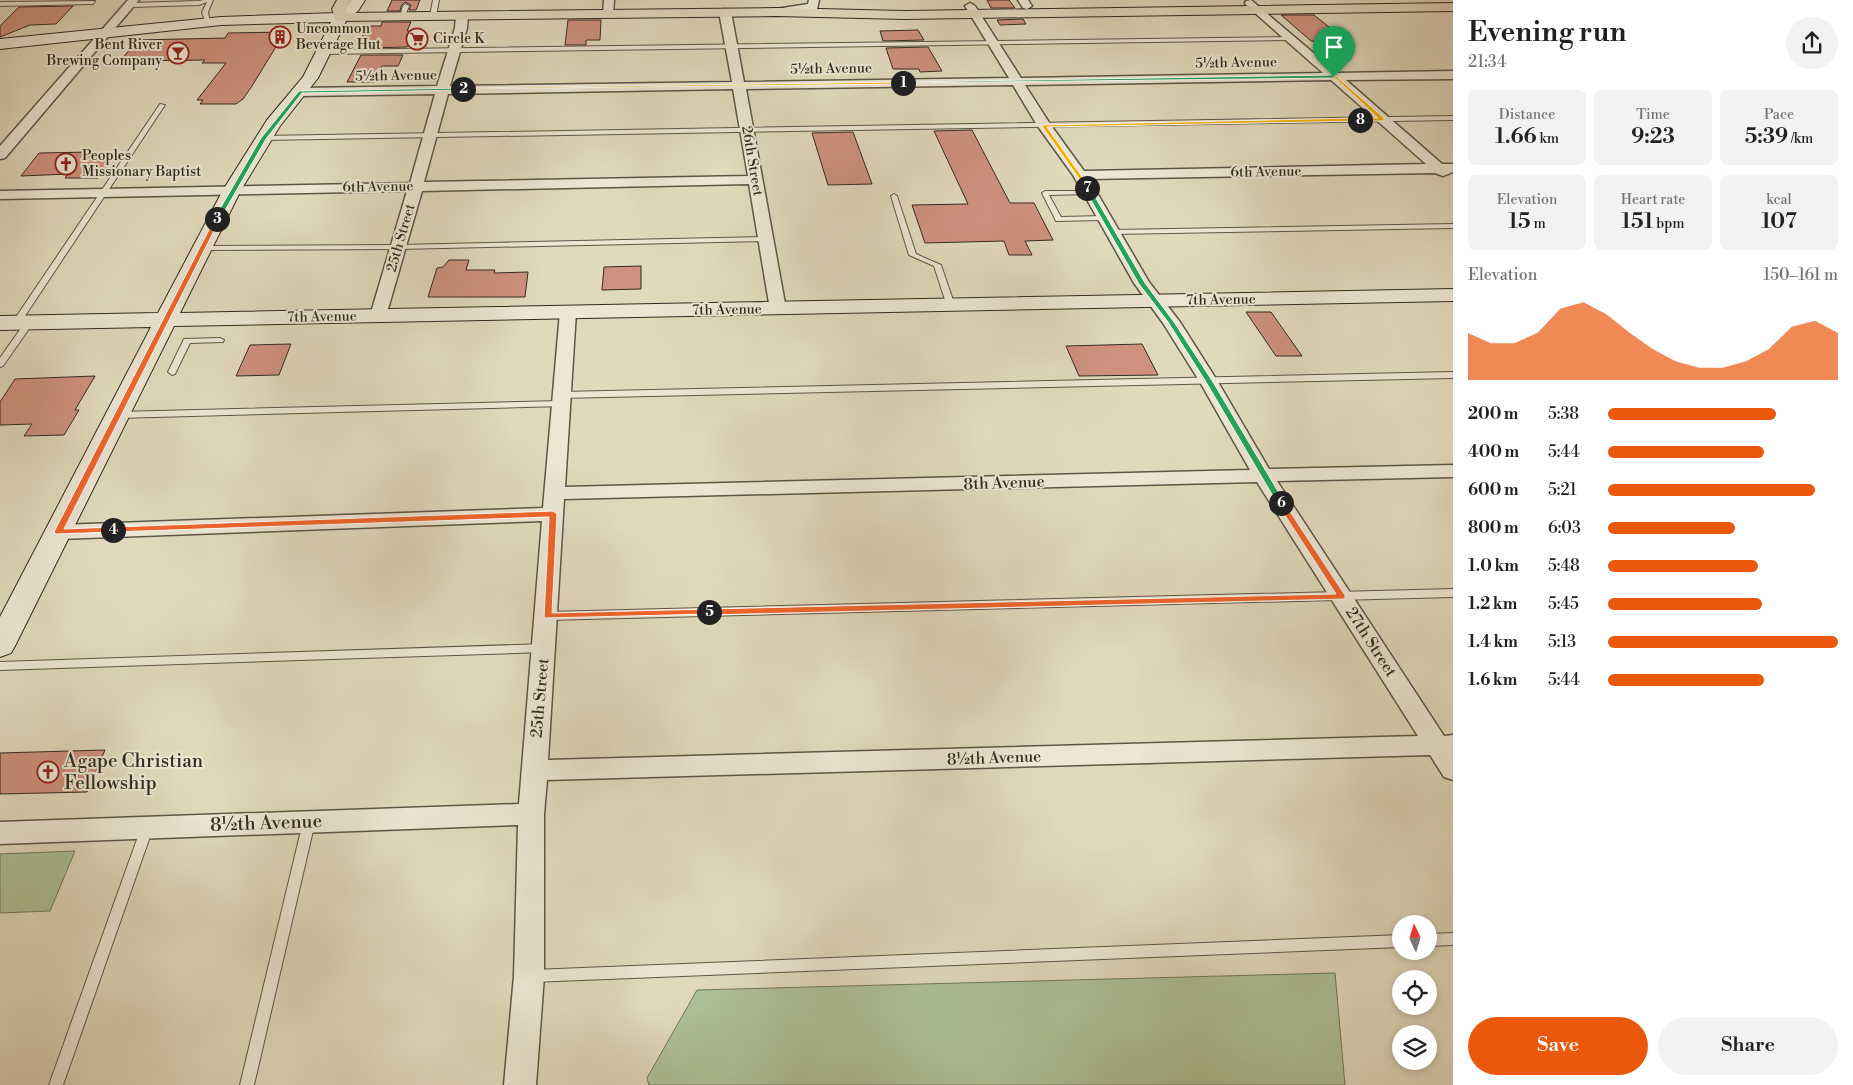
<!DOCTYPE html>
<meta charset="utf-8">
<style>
:root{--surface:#fff;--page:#f2f2f2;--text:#202124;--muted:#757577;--accent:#ea580c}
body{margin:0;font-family:"Libre Bodoni",serif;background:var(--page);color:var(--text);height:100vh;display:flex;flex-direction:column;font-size:19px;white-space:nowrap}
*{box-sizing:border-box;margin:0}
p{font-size:16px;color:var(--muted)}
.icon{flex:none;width:28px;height:28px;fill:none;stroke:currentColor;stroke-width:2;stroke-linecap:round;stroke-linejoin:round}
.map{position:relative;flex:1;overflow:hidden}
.side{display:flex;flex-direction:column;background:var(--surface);width:400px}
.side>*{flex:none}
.needle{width:32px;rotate:356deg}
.tools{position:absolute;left:1392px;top:915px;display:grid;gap:10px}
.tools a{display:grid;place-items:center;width:45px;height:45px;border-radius:50%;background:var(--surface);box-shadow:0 2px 8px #0003;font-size:25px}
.pin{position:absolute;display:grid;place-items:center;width:42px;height:42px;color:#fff;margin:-51px -21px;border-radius:50% 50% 50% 0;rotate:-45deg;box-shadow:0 0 5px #0007}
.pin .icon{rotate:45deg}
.km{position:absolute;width:25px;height:25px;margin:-12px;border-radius:50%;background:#222;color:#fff;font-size:14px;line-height:25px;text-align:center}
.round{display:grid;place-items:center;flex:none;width:52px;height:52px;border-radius:26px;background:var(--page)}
.head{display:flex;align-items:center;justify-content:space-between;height:85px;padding:0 15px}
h1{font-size:28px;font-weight:600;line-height:38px}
.stats{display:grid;grid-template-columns:repeat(3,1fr);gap:8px;height:85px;padding:5px 15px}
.stats div{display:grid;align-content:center;border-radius:8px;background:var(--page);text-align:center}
.stats b{font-size:21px;font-weight:600}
.stats small{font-size:14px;font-weight:400}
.stats p{font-size:14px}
.chart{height:140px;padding:10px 15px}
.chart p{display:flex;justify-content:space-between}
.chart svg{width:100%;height:90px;margin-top:5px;fill:var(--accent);opacity:.7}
.action{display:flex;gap:10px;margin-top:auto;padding:10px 15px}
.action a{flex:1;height:58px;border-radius:30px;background:var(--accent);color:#fff;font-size:20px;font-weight:600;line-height:58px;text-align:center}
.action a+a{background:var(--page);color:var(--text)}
ul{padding:0 15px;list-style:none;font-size:16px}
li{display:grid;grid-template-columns:80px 60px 1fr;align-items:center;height:38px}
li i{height:12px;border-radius:6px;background:var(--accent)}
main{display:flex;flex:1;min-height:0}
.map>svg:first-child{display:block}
.green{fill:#adc095;stroke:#70765a}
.building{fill:#ce917e;stroke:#322b20}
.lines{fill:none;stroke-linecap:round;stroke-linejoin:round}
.lane-casing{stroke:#5e5647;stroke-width:2}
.street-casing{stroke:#5e5647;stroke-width:3}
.secondary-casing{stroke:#322b20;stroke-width:2}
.primary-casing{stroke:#322b20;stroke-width:2}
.lane{fill:#ece6d3;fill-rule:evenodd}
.street{fill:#ece6d3;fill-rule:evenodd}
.secondary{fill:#ece6d3;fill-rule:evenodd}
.primary{fill:#e1d9bc;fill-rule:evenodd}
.split-1{fill:#22a559;stroke:#fff}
.split-2{fill:#f5b400;stroke:#fff}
.split-3{fill:#22a559;stroke:#fff}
.split-4{fill:#f0652b;stroke:#fff}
.split-5{fill:#f0652b;stroke:#fff}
.split-6{fill:#f0652b;stroke:#fff}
.split-7{fill:#22a559;stroke:#fff}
.split-8{fill:#f5b400;stroke:#fff}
.split-9{fill:#f5b400;stroke:#fff}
.labels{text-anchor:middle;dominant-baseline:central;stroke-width:4;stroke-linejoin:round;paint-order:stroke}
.far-poi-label{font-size:14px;fill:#322b20;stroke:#ece6d3;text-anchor:start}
.far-street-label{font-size:14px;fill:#322b20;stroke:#ece6d3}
.street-label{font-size:16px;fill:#322b20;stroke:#ece6d3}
.near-poi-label{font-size:19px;fill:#322b20;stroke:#ece6d3;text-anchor:start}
.near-street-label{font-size:19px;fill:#322b20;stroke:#ece6d3}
</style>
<main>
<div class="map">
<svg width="1453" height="1085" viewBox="0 0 1453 1085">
<rect width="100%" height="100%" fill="#e1d9bc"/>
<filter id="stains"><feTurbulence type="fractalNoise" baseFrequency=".004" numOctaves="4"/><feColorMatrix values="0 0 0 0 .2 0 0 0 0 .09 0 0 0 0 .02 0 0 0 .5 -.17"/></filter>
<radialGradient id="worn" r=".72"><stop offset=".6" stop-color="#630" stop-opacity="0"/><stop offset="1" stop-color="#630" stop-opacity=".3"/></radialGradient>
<g class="green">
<polygon points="75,851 50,911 0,913 0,854"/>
<polygon points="1335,973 1345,1085 649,1085 647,1078 697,990"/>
</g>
<g class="building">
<polygon points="392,0 420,0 416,10 409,10 411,5 405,2 401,6 400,11 387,11"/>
<polygon points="987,0 1009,0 1015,8 991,8"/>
<polygon points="73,6 56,24 30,25 0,37 0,26 19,7"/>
<polygon points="1281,15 1314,15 1353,46 1311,41"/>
<polygon points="1023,19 1026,24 1000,25 997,20"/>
<polygon points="568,20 601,20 600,40 586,40 586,45 565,45"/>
<polygon points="382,22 411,22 407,31 414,31 407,47 365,48 366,45 358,45 367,26 381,26"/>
<polygon points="918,30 924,40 883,41 880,31"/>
<polygon points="285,32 252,86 243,99 236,104 200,104 203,100 197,100 226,63 202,63 205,60 120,61 138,40 225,38 228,33"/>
<polygon points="928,47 942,71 920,72 919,69 893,69 886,48"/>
<polygon points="361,55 403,55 398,66 382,66 374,82 347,82"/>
<polygon points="972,130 1010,203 1034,203 1053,240 1025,241 1032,255 1009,255 1004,241 925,243 912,205 968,204 934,131"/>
<polygon points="853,132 872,184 828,185 812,133"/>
<polygon points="92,152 89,157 113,156 98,178 65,178 68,174 21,176 39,153"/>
<polygon points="449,260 469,260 466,270 495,270 494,273 528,272 525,297 428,297 437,268 443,267"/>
<polygon points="641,266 641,289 602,290 604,267"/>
<polygon points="1246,312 1271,312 1302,356 1276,356"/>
<polygon points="291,344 279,375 236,376 250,345"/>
<polygon points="1142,344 1158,375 1079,376 1066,346"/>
<polygon points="95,376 75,410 79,410 64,435 24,436 32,424 0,425 0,402 15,379"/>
<polygon points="105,750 87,792 0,794 0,753"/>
</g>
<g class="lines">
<g class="lane-casing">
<g id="lane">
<polygon points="203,0 213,0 208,12 210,23 205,22 202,12 207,2 199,5 130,7 127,5 130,3 199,1"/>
<polygon points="433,0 439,0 436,16 433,18 430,16"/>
<polygon points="95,1 93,4 0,6 0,2"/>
<polygon points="406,4 409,6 405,16 400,17 403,6"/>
<polygon points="1292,37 1295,39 1294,40 323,54 320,52 323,50"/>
<polygon points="160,104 165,105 19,325 13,325 12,323"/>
<polygon points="1453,116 1453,120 263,140 260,138 263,136"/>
<polygon points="1045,191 1091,191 1091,193 1089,194 1049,195 1061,217 1104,216 1108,218 1104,220 1056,221 1042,193"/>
<polygon points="894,194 897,196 916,254 941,265 955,306 954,308 951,308 947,306 934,266 909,255 891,196"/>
<polygon points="1453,224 1453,228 1113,234 1109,232 1113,230"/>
<polygon points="766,237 769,237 769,241 399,249 202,250 198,248 202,246 399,245"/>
<polygon points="26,321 29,321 33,323 3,366 0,367 0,358"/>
<polygon points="220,338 224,340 223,342 190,343 175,374 172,375 168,372 184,339"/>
<polygon points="1453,372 1453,378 561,398 557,395 561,392"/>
<polygon points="560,401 563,402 564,404 563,406 118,418 114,415 118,412"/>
<polygon points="1453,589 1453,597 547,620 542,616 547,612"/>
<polygon points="544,644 548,645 549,648 548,651 544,652 0,670 0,662"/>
<polygon points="309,817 313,818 315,822 254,1085 240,1085 303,822 305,818"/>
<polygon points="147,823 151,824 153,828 63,1085 49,1085 141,828 143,824"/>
<polygon points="1453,933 1453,945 1429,946 1429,934"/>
<polygon points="1401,935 1401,947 532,982 527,980 525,976 527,972 532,970"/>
</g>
</g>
<g class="street-casing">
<g id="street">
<polygon points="128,0 139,0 5,158 0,159 0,146"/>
<polygon points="604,0 614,0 613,16 609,17 603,14"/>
<polygon points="809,0 819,0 817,9 776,15 770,12 776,9 808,4"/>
<polygon points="1018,0 1028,0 1032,6 1027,9 1023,8"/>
<path d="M1251,0L1337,73L1453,71V79L1346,80L1442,164H1453V172L1443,176L1435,173L1089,179L1149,282L1180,322L1218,382L1269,469L1453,465V477L1277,481L1444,736L1453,735V780L1444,777L1430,755L547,780L544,814V976L536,1085H504L514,976L518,825L0,844V822L519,804L542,521L59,539L52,537L48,532L52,527L59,525L543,508L560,312L562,308H574L576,312L565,487L1250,470L1200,382L1163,323L1134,283L1073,175L1037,125L1013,85L746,89L786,309L784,313H772L770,309L749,184L422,191L386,316L384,320H372L370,316L407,191L0,199V191L410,183L435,94L300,96L294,92L300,88L437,86L455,28L456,16L462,13L468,16L467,28L450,86L732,82L719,12L725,9L731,12L744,82L1009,78L965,6L970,3L975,6L1021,78L1323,73L1246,5L1245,3L1246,1ZM1331,80L1426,164L1084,171L1050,124L1025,85ZM733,89L748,176L424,182L448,94ZM1257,482L1418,736L548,760L564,499Z"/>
</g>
</g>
<g class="secondary-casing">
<polygon id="secondary" points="351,0 365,0 358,11 347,19 318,78 280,126 241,190 180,313 1453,289 1453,301 174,326 15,646 11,653 0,657 0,617 151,327 0,330 0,316 158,313 223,190 267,120 303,77 331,22 221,25 0,49 0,39 221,17 337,13 348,5"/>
</g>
<g class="primary-casing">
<polygon id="primary" points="337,0 351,0 346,9 347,13 776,8 905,11 1453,3 1453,11 905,19 776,16 341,21 336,20 332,9"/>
</g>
<use href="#lane" class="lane"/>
<use href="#street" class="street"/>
<use href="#secondary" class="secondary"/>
<use href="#primary" class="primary"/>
</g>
<polygon class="split-1" points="1334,75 1336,78 901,83 903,82"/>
<polygon class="split-2" points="903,82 905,84 461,89 463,88"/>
<polygon class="split-3" points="463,88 465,90 302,93 266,139 219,221 214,219 261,138 299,91"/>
<polygon class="split-4" points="215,218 220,219 64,529 113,527 117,530 113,532 56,534 54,532"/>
<polygon class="split-5" points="553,511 557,514 552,613 709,609 713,612 712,614 544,618 549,517 113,532 109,530 113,527"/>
<polygon class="split-6" points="1278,501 1283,501 1345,595 1345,599 709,615 705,612 709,609 1336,594 1277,503"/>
<polygon class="split-7" points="1087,186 1090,188 1145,283 1174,322 1213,382 1285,503 1283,504 1277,503 1206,382 1168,322 1139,284 1084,188"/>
<polygon class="split-8" points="1360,118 1361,121 1047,127 1090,188 1087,190 1041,125"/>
<polygon class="split-9" points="1333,76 1336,76 1384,118 1384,121 1358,121 1360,118 1378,118"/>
<defs>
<g id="building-ring" transform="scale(1.125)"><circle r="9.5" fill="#ece6d3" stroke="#8f2418" stroke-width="1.5"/><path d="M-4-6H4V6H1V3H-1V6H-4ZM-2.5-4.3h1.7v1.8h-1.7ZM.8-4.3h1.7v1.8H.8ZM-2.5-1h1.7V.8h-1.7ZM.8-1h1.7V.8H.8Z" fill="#8f2418"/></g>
<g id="supermarket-ring" transform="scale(1.125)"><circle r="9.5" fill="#ece6d3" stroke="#8f2418" stroke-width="1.5"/><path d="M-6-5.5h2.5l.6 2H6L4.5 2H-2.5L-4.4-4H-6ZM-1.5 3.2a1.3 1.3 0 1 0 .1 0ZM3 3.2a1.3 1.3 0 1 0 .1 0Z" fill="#8f2418"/></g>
<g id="bar-ring" transform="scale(1.125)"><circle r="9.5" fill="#ece6d3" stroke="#8f2418" stroke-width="1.5"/><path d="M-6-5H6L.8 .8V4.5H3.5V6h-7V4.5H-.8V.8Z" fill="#8f2418"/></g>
<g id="church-ring" transform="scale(1.125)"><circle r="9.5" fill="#ece6d3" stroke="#8f2418" stroke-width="1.5"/><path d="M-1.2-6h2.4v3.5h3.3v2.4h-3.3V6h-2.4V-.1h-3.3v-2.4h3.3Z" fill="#8f2418"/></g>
</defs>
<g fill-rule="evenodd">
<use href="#building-ring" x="280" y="37"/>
<use href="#supermarket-ring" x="417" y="39"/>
<use href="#bar-ring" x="178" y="53"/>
<use href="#church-ring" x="66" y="164"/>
<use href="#church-ring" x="48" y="772"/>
</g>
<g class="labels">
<g class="far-poi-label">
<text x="296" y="29">Uncommon<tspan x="296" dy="16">Beverage Hut</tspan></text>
<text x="433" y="39">Circle K</text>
<text x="162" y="45" text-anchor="end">Bent River<tspan x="162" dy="16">Brewing Company</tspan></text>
<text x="82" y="156">Peoples<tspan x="82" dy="16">Missionary Baptist</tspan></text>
</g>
<g class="far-street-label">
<text transform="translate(1236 63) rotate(-1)">5½th Avenue</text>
<text transform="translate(831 69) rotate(-1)">5½th Avenue</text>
<text transform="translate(396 76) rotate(-1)">5½th Avenue</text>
<text transform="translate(752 161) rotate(80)">26th Street</text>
<text transform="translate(1266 172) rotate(-1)">6th Avenue</text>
<text transform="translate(378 187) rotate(-1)">6th Avenue</text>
<text transform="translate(401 238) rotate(-74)">25th Street</text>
<text transform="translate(1221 300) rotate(-1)">7th Avenue</text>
<text transform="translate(727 310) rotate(-1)">7th Avenue</text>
<text transform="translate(322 317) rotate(-1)">7th Avenue</text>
</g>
<g class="street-label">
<text transform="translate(1004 483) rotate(-2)">8th Avenue</text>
<text transform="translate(1371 642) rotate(57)">27th Street</text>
<text transform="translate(540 698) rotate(-85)">25th Street</text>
<text transform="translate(994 758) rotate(-2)">8½th Avenue</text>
</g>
<g class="near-poi-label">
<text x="64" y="761">Agape Christian<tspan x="64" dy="22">Fellowship</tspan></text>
</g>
<g class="near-street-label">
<text transform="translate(266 823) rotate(-2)">8½th Avenue</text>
</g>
</g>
<rect width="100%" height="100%" filter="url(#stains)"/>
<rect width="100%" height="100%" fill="url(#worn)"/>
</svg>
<div class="tools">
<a><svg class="needle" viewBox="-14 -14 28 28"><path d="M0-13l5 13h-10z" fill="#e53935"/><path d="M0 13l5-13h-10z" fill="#757577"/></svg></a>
<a><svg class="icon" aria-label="locate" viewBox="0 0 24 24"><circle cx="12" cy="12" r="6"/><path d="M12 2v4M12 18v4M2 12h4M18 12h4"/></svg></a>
<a><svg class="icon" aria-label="layers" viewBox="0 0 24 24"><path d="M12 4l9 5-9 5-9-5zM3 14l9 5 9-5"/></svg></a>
</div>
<div class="pin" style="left:1334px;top:77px;background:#1e9e55"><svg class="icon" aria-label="arrive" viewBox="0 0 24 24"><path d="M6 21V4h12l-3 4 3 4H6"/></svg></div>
<b class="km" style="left:903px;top:83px">1</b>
<b class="km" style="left:463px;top:89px">2</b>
<b class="km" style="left:217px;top:219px">3</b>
<b class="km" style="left:113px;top:530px">4</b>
<b class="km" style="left:709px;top:612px">5</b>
<b class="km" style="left:1281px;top:503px">6</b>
<b class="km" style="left:1087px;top:188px">7</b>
<b class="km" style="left:1360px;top:120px">8</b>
</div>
<section class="side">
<div class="head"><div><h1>Evening run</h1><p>21:34</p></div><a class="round"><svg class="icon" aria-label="share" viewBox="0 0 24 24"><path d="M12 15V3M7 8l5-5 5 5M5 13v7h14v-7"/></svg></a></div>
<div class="stats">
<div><p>Distance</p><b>1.66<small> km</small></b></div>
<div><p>Time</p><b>9:23</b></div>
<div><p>Pace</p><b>5:39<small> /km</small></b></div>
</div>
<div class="stats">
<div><p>Elevation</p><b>15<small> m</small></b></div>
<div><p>Heart rate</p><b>151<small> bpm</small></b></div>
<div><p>kcal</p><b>107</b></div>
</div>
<div class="chart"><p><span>Elevation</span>150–161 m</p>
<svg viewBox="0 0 160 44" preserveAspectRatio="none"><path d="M0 44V21L10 26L20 26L30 21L40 9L50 6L60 12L70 21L80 29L90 35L100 38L110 38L120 35L130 29L140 18L150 15L160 21V44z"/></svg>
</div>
<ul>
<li><b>200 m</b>5:38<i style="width:73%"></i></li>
<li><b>400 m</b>5:44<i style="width:68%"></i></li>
<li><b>600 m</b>5:21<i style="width:90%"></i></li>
<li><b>800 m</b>6:03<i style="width:55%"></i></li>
<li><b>1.0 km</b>5:48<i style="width:65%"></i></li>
<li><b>1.2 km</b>5:45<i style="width:67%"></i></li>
<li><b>1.4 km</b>5:13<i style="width:100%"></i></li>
<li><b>1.6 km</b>5:44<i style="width:68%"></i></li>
</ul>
<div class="action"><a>Save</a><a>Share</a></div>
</section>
</main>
